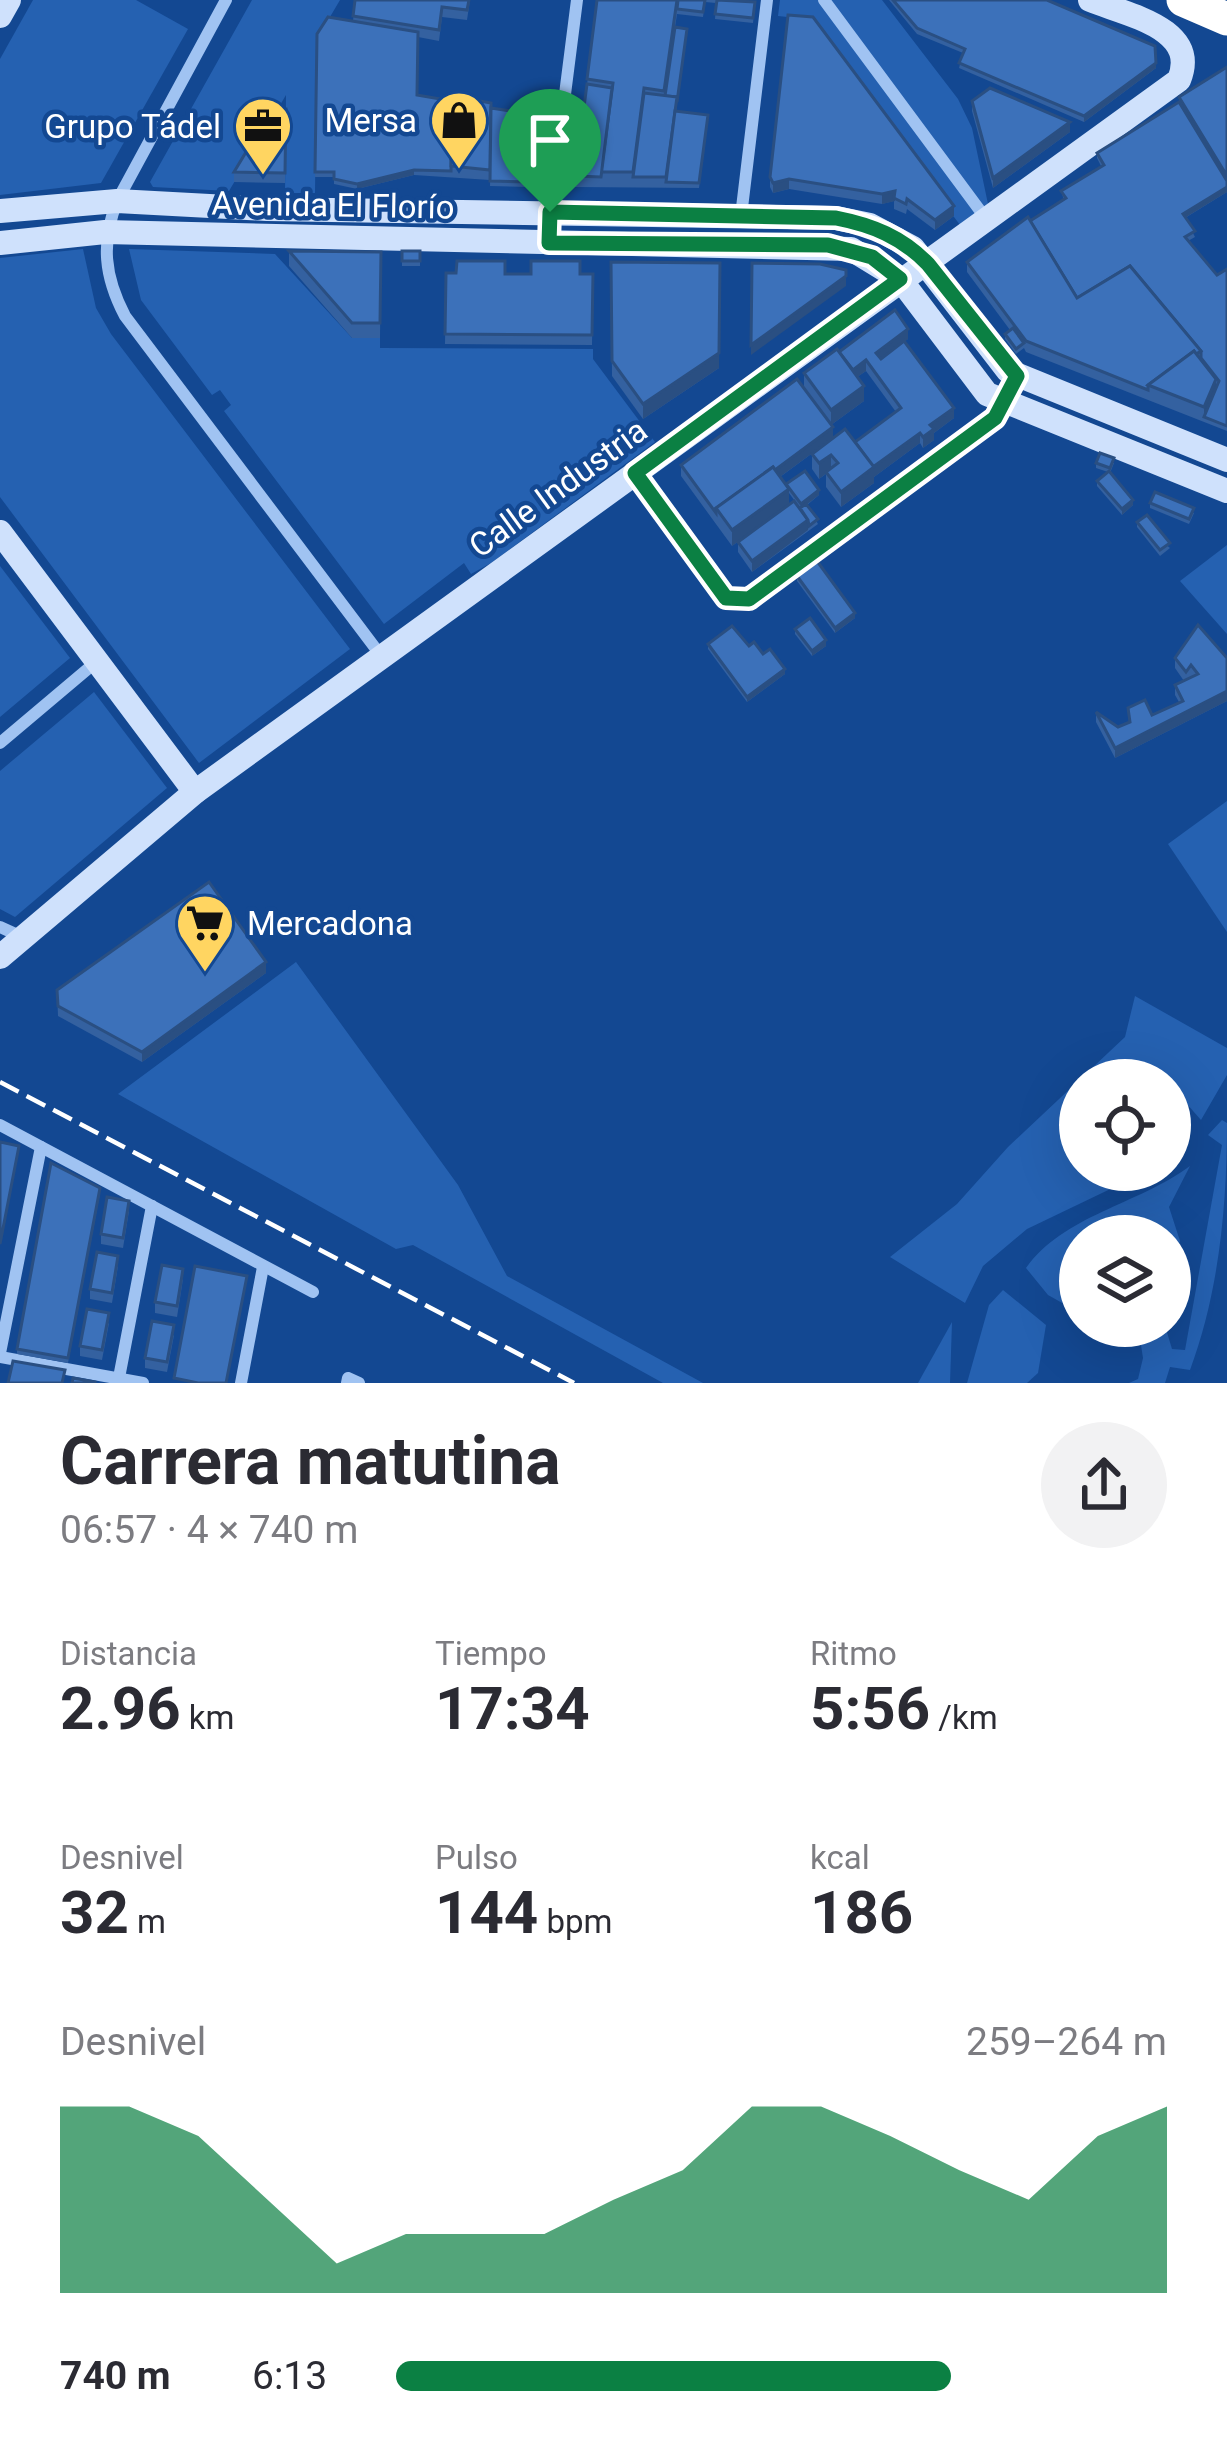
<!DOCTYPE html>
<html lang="es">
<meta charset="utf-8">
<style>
:root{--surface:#fff;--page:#f2f2f3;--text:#2b2b33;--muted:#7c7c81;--accent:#0b8043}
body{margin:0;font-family:Roboto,sans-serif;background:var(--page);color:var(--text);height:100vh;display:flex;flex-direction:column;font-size:45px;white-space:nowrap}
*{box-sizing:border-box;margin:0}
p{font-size:39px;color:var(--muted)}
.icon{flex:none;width:66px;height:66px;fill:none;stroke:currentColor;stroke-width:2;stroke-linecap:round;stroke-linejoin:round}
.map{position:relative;height:1383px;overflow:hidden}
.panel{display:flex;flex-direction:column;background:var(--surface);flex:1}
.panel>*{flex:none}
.fabs{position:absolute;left:1059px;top:1059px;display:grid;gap:24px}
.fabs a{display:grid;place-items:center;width:132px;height:132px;border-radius:50%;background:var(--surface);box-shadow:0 12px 48px #0002;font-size:60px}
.pin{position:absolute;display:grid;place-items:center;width:102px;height:102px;color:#fff;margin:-123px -51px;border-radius:50% 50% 50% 0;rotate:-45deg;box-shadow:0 0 12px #0007}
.pin .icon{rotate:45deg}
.round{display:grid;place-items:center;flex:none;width:126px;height:126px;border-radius:63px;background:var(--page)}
.summary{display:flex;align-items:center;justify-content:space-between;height:204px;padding:0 60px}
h1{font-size:66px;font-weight:700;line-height:90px}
.metrics{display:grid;grid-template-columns:repeat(3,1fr);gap:18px;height:204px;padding:12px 60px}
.metrics div{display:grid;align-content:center}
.metrics b{font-size:60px;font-weight:700}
.metrics small{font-size:33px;font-weight:400}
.metrics p{font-size:33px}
.chart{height:336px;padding:24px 60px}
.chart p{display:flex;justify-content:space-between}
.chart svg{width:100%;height:216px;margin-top:12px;fill:var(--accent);opacity:.7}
ul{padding:0 60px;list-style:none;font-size:39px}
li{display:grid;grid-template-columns:192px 144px 1fr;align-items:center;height:90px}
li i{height:30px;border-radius:15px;background:var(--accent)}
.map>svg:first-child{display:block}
.green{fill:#2561b1}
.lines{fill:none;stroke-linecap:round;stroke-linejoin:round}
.street{stroke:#a0c3f2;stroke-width:12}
.secondary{stroke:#cfe1fc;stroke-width:24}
.highway{stroke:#fff;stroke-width:33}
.rail{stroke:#fff;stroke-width:4.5;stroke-dasharray:21 9;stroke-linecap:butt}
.wall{fill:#3461a0}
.shaded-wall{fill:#2a4f82}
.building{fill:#3c71ba;stroke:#2a4f82;stroke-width:3}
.route-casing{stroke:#fff;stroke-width:24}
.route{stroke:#0b8043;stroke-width:15}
.labels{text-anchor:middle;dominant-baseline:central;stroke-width:9;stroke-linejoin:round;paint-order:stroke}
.poi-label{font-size:33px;fill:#fff;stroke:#134892;text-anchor:end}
.street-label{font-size:33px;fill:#fff;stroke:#134892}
</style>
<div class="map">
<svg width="1227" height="1383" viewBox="0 0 1227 1383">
<rect width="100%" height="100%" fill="#134892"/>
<g class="green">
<polygon points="33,0 136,0 188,29 101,183 0,195 0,59"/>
<polygon points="252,0 340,0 317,39 315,193 285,193 286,95 229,191 153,187 150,182"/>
<polygon points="780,0 882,0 958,99 972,128 988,204 960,225 806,19 778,16"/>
<polygon points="83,249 96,308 111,334 350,649 199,763 0,497 0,258"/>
<polygon points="129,249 275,254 352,338 380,338 380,348 593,349 593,359 655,442 491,563 471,574 464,563 384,624 224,411 231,405 220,390 212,395 141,300"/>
<polygon points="1227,545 1227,634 1180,581"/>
<polygon points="0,566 70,658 0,717"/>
<polygon points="94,692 167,788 15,917 0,909 0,771"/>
<polygon points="1227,801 1227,932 1168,844"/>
<polygon points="296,962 458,1185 507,1276 703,1383 663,1383 413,1245 396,1249 118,1094"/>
<polygon points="1135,996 1227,1048 1227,1075 1201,1120 1186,1103 1170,1111 1170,1080 1080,1080 1080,1170 1150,1170 1027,1229 983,1266 965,1303 890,1257 957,1204 1008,1147 1125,1037"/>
<path d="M1222,1120L1227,1123C1227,1206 1219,1292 1190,1370L1170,1367L1165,1383H1129L1138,1379L1143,1358L1138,1326L1166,1329L1172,1349L1185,1350L1222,1145L1208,1135Z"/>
<path d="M1190,1166L1169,1207L1180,1241L1170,1268V1236H1080V1313L1048,1295L1026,1268C1064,1215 1137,1205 1190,1166Z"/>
<polygon points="1003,1290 1046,1325 1038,1373 1027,1383 967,1383 989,1305"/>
<polygon points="952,1322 950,1383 918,1383"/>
</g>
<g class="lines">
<g class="street">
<path d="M226,0L117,201C101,243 104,276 125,316L382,657"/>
<polyline points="824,0 987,220"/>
<polyline points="550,212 577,0"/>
<polyline points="741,216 767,0"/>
<polyline points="636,474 726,598 739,602 995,418 1005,404"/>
<polyline points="0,743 96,662"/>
<polyline points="0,927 22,937"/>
<polyline points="0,1125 313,1292"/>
<polyline points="0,1353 41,1147"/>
<polyline points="0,1357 143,1383"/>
<polyline points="118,1383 152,1206"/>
<polyline points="241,1383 263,1267"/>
<polyline points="347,1383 348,1378 359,1383"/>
</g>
<g class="secondary">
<polyline points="0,16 9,0"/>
<polyline points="0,211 117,201 267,209 836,218 870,225 913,248 1008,371 1227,460"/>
<polyline points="0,243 105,232 851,249 900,279 987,394 1227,491"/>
<polyline points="0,532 195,792"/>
<path d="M0,957L195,792L1179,80C1200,28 1127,15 1090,0"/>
</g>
<polyline class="highway" points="1183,0 1227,19"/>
<polyline class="rail" points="0,1082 574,1383"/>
</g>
<g class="wall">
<polygon points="355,0 470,0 467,20 442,17 439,41 418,37 417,95 537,115 529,187 490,186 491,123 490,180 414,175 357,189 334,184 334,177 315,177 317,34 353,21"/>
<polygon points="597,0 744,0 755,2 753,23 715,19 716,3 705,2 703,17 677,14 675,27 687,34 676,111 708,115 699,188 575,187"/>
<polygon points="889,0 1047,0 1156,68 1084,122 959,68 963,53 917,34"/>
<polygon points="788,15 954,216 935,230 907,209 906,214 894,209 894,201 882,204 789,189 773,193 770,187 770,177"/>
<polygon points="1227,67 1227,192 1185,218 1195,237 1188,241 1217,275 1227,269 1227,431 1026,352 1024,348 1016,354 1005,339 1005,334 1010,330 967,272 967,262 1064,200 1061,191 1101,166 1097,158 1097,153 1179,103 1179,97"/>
<polygon points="972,101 1070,132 993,188 972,111"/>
<polygon points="286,109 285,183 234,182 234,172"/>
<polygon points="289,251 381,252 380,338 352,338 289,266"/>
<rect x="402" y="251" width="18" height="15"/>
<polygon points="611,262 719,368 643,419 612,376"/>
<polygon points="446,273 593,274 592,345 445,344"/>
<polygon points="908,339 905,341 954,418 934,433 934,440 923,448 920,443 874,477 874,483 841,507 826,487 826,474 819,479 812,469 812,454 855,442 896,412 866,371 857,377 864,401 831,425 804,388 804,373 839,352"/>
<polygon points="833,438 780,477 786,486 819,495 807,505 818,524 752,572 738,552 738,542 800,508 789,493 789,504 732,546 681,476 681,465"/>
<polygon points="1096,463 1114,463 1110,473 1133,505 1122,515 1097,486 1097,481 1108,472 1096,468"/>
<polygon points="1150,503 1194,513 1189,524 1150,508"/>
<polygon points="1137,522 1170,548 1160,556 1137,527"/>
<polygon points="797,576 855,618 835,633 797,581"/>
<polygon points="795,629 826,646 812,656 795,634"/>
<polygon points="708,644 749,646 763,654 785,674 747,702 708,649"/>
<polygon points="1175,658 1227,658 1227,701 1115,758 1096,722 1096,712 1118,727 1129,723 1128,708 1152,715 1179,702 1175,695 1175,685 1184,681 1175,668"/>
<polygon points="266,973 142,1062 58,1016 57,990"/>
<polygon points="100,1193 68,1363 17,1354 17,1349"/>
<polygon points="129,1211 123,1248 101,1244 101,1234"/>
<polygon points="118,1266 112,1303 90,1299 90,1289"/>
<polygon points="183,1279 177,1317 155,1313 155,1302"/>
<polygon points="109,1323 102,1360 80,1356 80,1346"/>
<polygon points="174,1335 167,1372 145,1368 145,1358"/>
</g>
<g class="shaded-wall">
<polygon points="1156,63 1156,68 1084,122 1084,116"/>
<polygon points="1070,122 1070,132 993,188 993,178"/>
<polygon points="414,170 414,175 357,189 357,184"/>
<polygon points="789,179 789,189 773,193 773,183"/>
<polygon points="1227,187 1227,192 1183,219 1183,214"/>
<polygon points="895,191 895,201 882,204 882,194"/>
<polygon points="954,206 954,216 935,230 935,220"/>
<polygon points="720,263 719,368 643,419 643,404"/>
<polygon points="846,276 846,286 751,355 751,345"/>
<polygon points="908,329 908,339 876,363 876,353"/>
<polygon points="866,360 866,371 850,382 850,372"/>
<polygon points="1216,379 1216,394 1204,417 1204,407"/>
<polygon points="864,386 864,401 831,425 831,410"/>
<polygon points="954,408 954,418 934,433 934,440 923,448 923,437 930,425"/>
<polygon points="833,427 833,438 724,518 719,512"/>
<polygon points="920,433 920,443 874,477 874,483 841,507 841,492"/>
<polygon points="831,455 831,470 819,479 819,463"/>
<polygon points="789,489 789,504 732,546 732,530"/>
<polygon points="819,490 819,495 801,509 801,504"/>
<polygon points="1133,500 1133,505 1122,515 1122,509"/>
<polygon points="808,520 808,530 752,572 752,561"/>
<polygon points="855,613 855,618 835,633 835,628"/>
<polygon points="826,640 826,646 812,656 812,651"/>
<polygon points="785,669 785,674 747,702 747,697"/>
<polygon points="1227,691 1227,701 1115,758 1115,748"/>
<polygon points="266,962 266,973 142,1062 142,1052"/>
</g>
<g class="building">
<polygon points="355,0 469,0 467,10 442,7 439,30 353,16"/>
<polygon points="597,0 677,0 664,91 644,88 633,172 601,172 613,83 587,79"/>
<polygon points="678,0 705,0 703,12 677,9"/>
<polygon points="717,0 755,2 753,18 715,14"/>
<polygon points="893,0 1047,0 1155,46 1156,63 1084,116 959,63 965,49 917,28"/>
<polygon points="788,15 813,17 954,206 935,220 907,199 906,204 894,198 895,191 882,194 789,179 773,183 770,177"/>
<polygon points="328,17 418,32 417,95 452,101 451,171 414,170 357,184 334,179 334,172 315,172 317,34"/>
<polygon points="675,27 687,29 677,102 677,97 665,96"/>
<polygon points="1227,67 1227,176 1179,97"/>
<polygon points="587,84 612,88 601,177 575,176"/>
<polygon points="990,88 1070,122 993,178 972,101"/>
<polygon points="644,93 677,97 666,177 633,177"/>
<polygon points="452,96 491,103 490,170 451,166"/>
<polygon points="1179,102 1227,181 1227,187 1183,214 1195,231 1185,237 1217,275 1227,269 1227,426 1204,417 1219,381 1201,358 1201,351 1130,266 1077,298 1030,221 1066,198 1061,191 1104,165 1097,153"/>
<polygon points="491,108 537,115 529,182 490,181"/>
<polygon points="272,109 286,109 285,173 234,172"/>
<polygon points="675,111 708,115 699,183 666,182"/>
<polygon points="1028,217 1077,298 1130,266 1201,351 1196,354 1194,351 1148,385 1148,390 1026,341 967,262"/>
<polygon points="289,251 381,252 380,323 352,323"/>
<rect x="402" y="251" width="18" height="10"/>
<polygon points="457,261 505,261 505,274 531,274 531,261 580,261 580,274 593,274 592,335 445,334 446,273 456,273"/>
<polygon points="611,262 720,263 719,353 643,404 612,361"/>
<polygon points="752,263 820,264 846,270 846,276 751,345"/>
<polygon points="895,310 908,329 876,353 881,359 904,341 954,408 930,425 934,429 923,437 920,433 873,467 855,442 901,408 866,360 853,370 839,352"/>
<polygon points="1013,328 1024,343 1016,349 1005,334"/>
<polygon points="837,349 864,386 831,410 804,373"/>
<polygon points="1194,351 1216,379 1204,407 1148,385"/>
<polygon points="797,379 833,427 775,470 773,467 716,508 716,513 681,465"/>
<polygon points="845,429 874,467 841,492 826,472 838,463 831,455 819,463 812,454"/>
<polygon points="1100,453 1114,458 1110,468 1096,463"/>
<polygon points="773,467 789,489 732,530 716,508"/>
<polygon points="805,471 819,490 801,504 786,484"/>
<polygon points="1109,471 1133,500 1122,509 1097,481"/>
<polygon points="1155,492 1194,508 1189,519 1150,503"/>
<polygon points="794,501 808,520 752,561 738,542"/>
<polygon points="806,504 818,519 809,526 808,520 800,508"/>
<polygon points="1147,515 1170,543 1160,550 1137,522"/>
<polygon points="817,561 855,613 835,628 797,576"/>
<polygon points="810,618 826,640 812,651 795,629"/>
<polygon points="1198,625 1227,658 1227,691 1115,748 1096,712 1118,727 1130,722 1128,708 1145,700 1152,715 1183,701 1175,685 1198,674 1191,665 1186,672 1175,658"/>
<polygon points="732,626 749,646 754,642 763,654 770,649 785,669 747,697 708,644"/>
<polygon points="209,882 266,962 142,1052 58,1006 57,990"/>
<polygon points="0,1142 19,1146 0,1244"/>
<polygon points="51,1163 100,1188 68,1358 17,1349"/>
<polygon points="107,1197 129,1201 123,1238 101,1234"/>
<polygon points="97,1252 118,1256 112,1293 90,1289"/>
<polygon points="162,1265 183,1269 177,1306 155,1302"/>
<polygon points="195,1266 247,1276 226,1383 198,1383 174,1378"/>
<polygon points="87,1309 109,1313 102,1350 80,1346"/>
<polygon points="152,1321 174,1325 167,1362 145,1358"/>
<polygon points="13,1361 65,1370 62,1383 8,1383"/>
<polygon points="73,1378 95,1382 95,1383 72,1383"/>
</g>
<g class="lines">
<g class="route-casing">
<path id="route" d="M550,212L836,218C872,225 902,237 928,264L1017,376L995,418L749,599L726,598L635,473L900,279L872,257L828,245L549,243Z"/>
</g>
<use href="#route" class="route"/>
</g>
<defs>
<g id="shop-pin" transform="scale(3)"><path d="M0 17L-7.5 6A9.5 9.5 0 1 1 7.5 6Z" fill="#ffd561" stroke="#134892"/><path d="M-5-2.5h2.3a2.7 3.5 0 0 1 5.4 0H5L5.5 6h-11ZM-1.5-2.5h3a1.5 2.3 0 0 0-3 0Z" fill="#111"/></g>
<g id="office-pin" transform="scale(3)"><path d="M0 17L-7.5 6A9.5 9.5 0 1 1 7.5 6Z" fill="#ffd561" stroke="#134892"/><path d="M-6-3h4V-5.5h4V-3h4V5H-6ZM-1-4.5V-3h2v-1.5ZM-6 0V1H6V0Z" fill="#111"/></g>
<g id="supermarket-pin" transform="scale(3)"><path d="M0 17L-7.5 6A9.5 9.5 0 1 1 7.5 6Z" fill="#ffd561" stroke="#134892"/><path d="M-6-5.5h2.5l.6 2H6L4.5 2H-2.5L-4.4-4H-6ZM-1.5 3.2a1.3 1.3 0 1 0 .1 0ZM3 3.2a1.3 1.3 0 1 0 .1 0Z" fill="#111"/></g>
</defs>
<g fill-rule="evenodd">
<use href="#shop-pin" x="459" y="120"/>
<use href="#office-pin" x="263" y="126"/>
<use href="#supermarket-pin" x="205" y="923"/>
</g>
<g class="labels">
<g class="poi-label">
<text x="417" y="120">Mersa</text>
<text x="221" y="126">Grupo Tádel</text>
<text x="247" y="923" text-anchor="start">Mercadona</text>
</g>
<g class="street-label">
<text transform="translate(333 205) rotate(1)">Avenida El Florío</text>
<text transform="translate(558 488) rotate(-36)">Calle Industria</text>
</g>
</g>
</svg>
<div class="fabs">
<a><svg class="icon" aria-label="locate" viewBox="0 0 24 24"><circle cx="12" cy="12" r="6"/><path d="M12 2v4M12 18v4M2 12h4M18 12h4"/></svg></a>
<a><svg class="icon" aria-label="layers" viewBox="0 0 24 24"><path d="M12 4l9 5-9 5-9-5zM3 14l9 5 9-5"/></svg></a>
</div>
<div class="pin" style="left:550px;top:212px;background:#1e9e55"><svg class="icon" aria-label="arrive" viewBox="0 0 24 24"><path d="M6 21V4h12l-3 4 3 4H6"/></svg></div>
</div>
<section class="panel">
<div class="summary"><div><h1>Carrera matutina</h1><p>06:57 · 4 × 740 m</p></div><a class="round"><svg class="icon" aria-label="share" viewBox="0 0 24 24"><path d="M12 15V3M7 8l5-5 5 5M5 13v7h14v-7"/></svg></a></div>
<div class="metrics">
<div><p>Distancia</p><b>2.96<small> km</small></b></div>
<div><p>Tiempo</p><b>17:34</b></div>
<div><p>Ritmo</p><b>5:56<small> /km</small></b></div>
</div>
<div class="metrics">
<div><p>Desnivel</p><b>32<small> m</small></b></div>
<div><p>Pulso</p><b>144<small> bpm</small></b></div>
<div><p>kcal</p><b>186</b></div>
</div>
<div class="chart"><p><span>Desnivel</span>259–264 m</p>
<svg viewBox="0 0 160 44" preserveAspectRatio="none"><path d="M0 44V6L10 6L20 12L30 25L40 38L50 32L60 32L70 32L80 25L90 19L100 6L110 6L120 12L130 19L140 25L150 12L160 6V44z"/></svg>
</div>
<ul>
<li><b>740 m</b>6:13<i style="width:72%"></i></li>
</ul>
</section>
